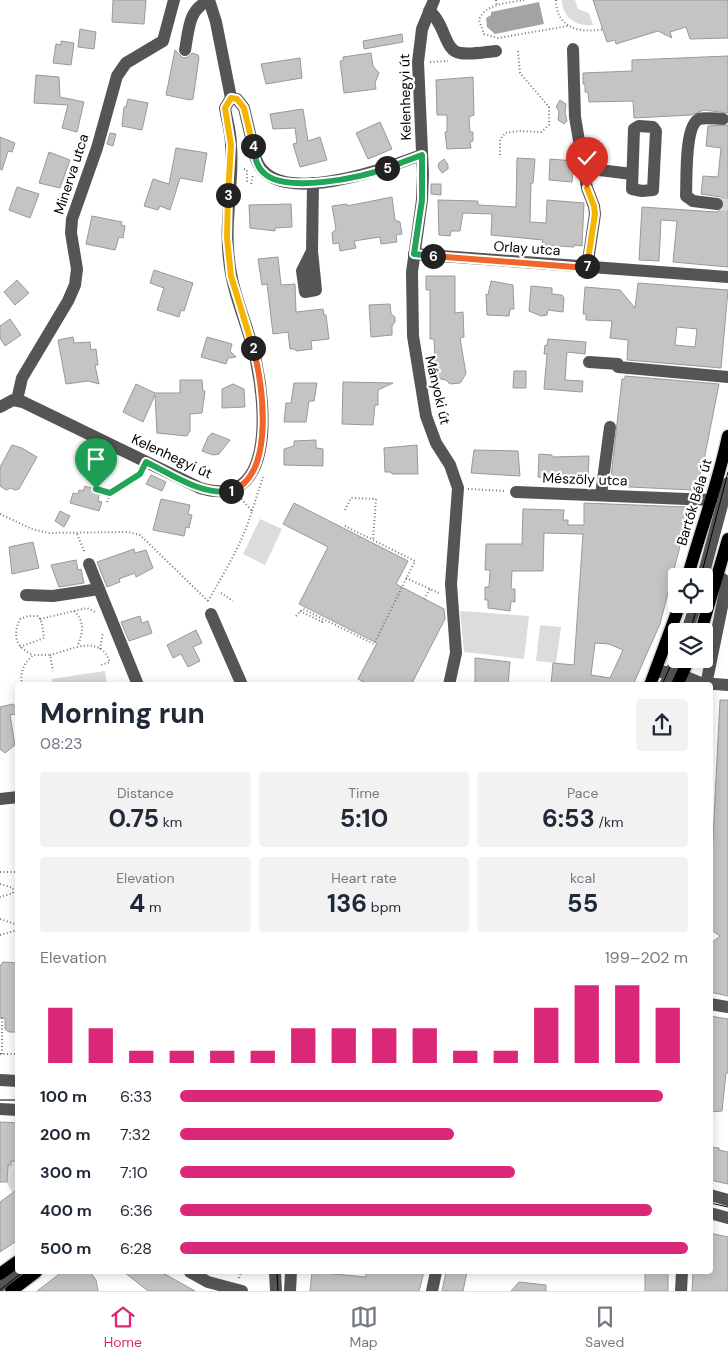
<!DOCTYPE html>
<meta charset="utf-8">
<style>
:root{--surface:#fff;--page:#f2f2f3;--text:#1f2937;--muted:#747a83;--line:#e0e1e3;--accent:#db2777}
body{margin:0;font-family:"DM Sans",sans-serif;background:var(--page);color:var(--text);height:100vh;display:flex;flex-direction:column;font-size:19px;white-space:nowrap}
*{box-sizing:border-box;margin:0}
p{font-size:16px;color:var(--muted)}
.icon{flex:none;width:28px;height:28px;fill:none;stroke:currentColor;stroke-width:2;stroke-linecap:round;stroke-linejoin:round}
.map{position:relative;flex:1;overflow:hidden}
.panel{position:absolute;left:15px;top:682px;width:698px;height:592px;display:flex;flex-direction:column;background:var(--surface);border-radius:5px;box-shadow:0 2px 12px #0003}
.panel>*{flex:none}
.tools{position:absolute;left:668px;top:568px;display:grid;gap:10px}
.tools a{display:grid;place-items:center;width:45px;height:45px;border-radius:5px;background:var(--surface);box-shadow:0 2px 12px #0003;font-size:25px}
.pin{position:absolute;display:grid;place-items:center;width:42px;height:42px;color:#fff;margin:-51px -21px;border-radius:50% 50% 50% 0;rotate:-45deg;box-shadow:0 0 5px #0007}
.pin .icon{rotate:45deg}
.km{position:absolute;width:25px;height:25px;margin:-12px;border-radius:50%;background:#222;color:#fff;font-size:14px;line-height:25px;text-align:center}
.round{display:grid;place-items:center;flex:none;width:52px;height:52px;border-radius:5px;background:var(--page)}
.headline{display:flex;align-items:center;justify-content:space-between;height:85px;padding:0 25px}
h1{font-size:28px;font-weight:700;line-height:38px}
.figures{display:grid;grid-template-columns:repeat(3,1fr);gap:8px;height:85px;padding:5px 25px}
.figures div{display:grid;align-content:center;border-radius:5px;background:var(--page);text-align:center}
.figures b{font-size:25px;font-weight:700}
.figures small{font-size:14px;font-weight:400}
.figures p{font-size:14px}
.chart{height:140px;padding:10px 25px}
.chart p{display:flex;justify-content:space-between}
.chart svg{width:100%;height:90px;margin-top:5px;stroke:var(--accent);stroke-width:6}
ul{padding:0 25px;list-style:none;font-size:16px}
li{display:grid;grid-template-columns:80px 60px 1fr;align-items:center;height:38px}
li i{height:12px;border-radius:6px;background:var(--accent)}
.tabs{display:flex;justify-content:space-around;align-items:center;height:70px;border-top:1px solid var(--line);background:var(--surface);font-size:14px;color:var(--muted)}
.tabs a{display:grid;justify-items:center;gap:2px}
.tabs .current{color:var(--accent)}
.map>svg:first-child{display:block}
.green{fill:#dcdcdc}
.water{fill:#a3a3a3}
.building{fill:#c4c4c4;stroke:#999;fill-rule:evenodd}
.lines{fill:none;stroke-linecap:round;stroke-linejoin:round}
.minor-tunnel{stroke:#d9d9d9;stroke-width:12;stroke-dasharray:12 6;stroke-linecap:butt}
.major-casing{stroke:#dbdbdb;stroke-width:15}
.path{stroke:#777;stroke-width:2;stroke-dasharray:1 2.5;stroke-linecap:butt}
.minor{stroke:#555;stroke-width:12}
.major{stroke:#000;stroke-width:12}
.tram{stroke:#000;stroke-width:1}
.split-1-casing{stroke:#fff;stroke-width:10}
.split-2-casing{stroke:#fff;stroke-width:10}
.split-3-casing{stroke:#fff;stroke-width:10}
.split-4-casing{stroke:#fff;stroke-width:10}
.split-5-casing{stroke:#fff;stroke-width:10}
.split-6-casing{stroke:#fff;stroke-width:10}
.split-7-casing{stroke:#fff;stroke-width:10}
.split-8-casing{stroke:#fff;stroke-width:10}
.split-1{stroke:#22a559;stroke-width:6}
.split-2{stroke:#f0652b;stroke-width:6}
.split-3{stroke:#f5b400;stroke-width:6}
.split-4{stroke:#f5b400;stroke-width:6}
.split-5{stroke:#22a559;stroke-width:6}
.split-6{stroke:#22a559;stroke-width:6}
.split-7{stroke:#f0652b;stroke-width:6}
.split-8{stroke:#f5b400;stroke-width:6}
.labels{text-anchor:middle;dominant-baseline:central;stroke-width:4.5;stroke-linejoin:round;paint-order:stroke}
.street-label{font-size:14px;fill:#000;stroke:#fff}
</style>
<div class="map">
<svg width="728" height="1291" viewBox="0 0 728 1291">
<rect width="100%" height="100%" fill="#fff"/>
<g class="green">
<path d="M562,0H575L578,9L589,13L593,25C576,27 562,17 562,0Z"/>
<polygon points="260,519 282,529 265,565 243,554"/>
<polygon points="460,611 529,616 524,659 464,652"/>
<polygon points="540,625 561,627 556,663 536,661"/>
<polygon points="105,671 107,685 53,685 52,679"/>
<polygon points="11,1161 17,1161 17,1189 13,1193 7,1184 8,1165 11,1165"/>
</g>
<polygon class="water" points="539,2 544,24 495,34 487,27 486,18 491,15 491,12"/>
<g class="building">
<polygon points="113,0 146,0 144,24 112,22"/>
<polygon points="593,0 728,0 728,38 690,39 686,27 670,32 672,38 658,31 616,44 615,40 607,42"/>
<polygon points="80,29 96,32 94,49 78,47"/>
<polygon points="402,34 403,42 364,49 363,41"/>
<polygon points="61,41 74,43 71,65 53,63 56,44 61,45"/>
<polygon points="175,50 183,58 188,57 192,53 198,55 199,58 193,99 190,100 166,95"/>
<polygon points="371,53 373,66 379,73 375,83 376,89 344,93 340,61 343,61 343,57"/>
<polygon points="728,56 728,113 704,110 691,115 634,118 633,101 589,102 588,92 585,92 585,84 583,84 583,73 632,71 632,60"/>
<polygon points="300,58 302,78 266,84 261,64"/>
<polygon points="36,75 59,77 60,97 84,102 77,132 62,128 68,105 34,103"/>
<polygon points="473,77 474,115 469,117 470,132 473,132 473,141 470,142 471,148 447,149 445,132 447,132 447,115 437,115 436,80"/>
<polygon points="128,99 148,103 142,130 122,126 124,107 126,107"/>
<polygon points="560,100 566,104 565,113 567,121 564,124 558,120 559,111 556,107"/>
<polygon points="303,109 308,141 320,137 327,160 300,167 293,144 297,143 295,128 273,129 270,114"/>
<polygon points="380,122 392,149 368,159 356,133"/>
<polygon points="728,125 728,267 673,262 677,221 661,220 659,261 639,260 642,207 716,212 724,208 725,201 721,197 701,194 703,176 718,177 721,148 706,146 708,126"/>
<polygon points="110,133 116,134 113,146 107,144"/>
<polygon points="0,137 15,143 12,152 8,151 2,170 0,169"/>
<polygon points="176,148 207,153 202,182 180,178 170,210 160,206 158,210 144,206 153,179 169,184"/>
<polygon points="49,152 70,160 60,188 39,183"/>
<polygon points="517,158 535,159 533,183 531,183 530,222 546,223 547,200 584,203 582,246 574,245 574,247 542,245 543,240 491,235 492,214 463,213 460,231 451,231 450,236 439,235 438,200 478,201 478,205 516,207"/>
<polygon points="444,159 448,165 448,169 442,173 438,167 439,163"/>
<polygon points="550,159 574,161 572,182 549,180"/>
<polygon points="431,184 441,184 441,195 431,194"/>
<polygon points="17,187 39,194 30,218 9,210"/>
<polygon points="392,197 395,220 400,222 402,234 396,235 397,242 381,244 380,237 354,241 356,248 340,251 339,243 333,244 332,233 336,229 332,206 347,204 347,206"/>
<polygon points="291,204 292,227 275,228 275,231 250,228 249,205"/>
<polygon points="92,216 122,222 121,225 125,226 123,238 119,237 115,250 86,244"/>
<polygon points="278,257 281,285 295,284 296,312 323,309 324,315 326,315 329,339 311,341 312,349 296,351 295,349 290,349 288,332 273,334 267,284 262,285 258,259"/>
<polygon points="154,270 193,283 184,311 181,310 179,317 157,310 164,288 150,283"/>
<polygon points="426,276 455,276 455,313 463,312 464,337 460,338 466,374 460,383 450,384 446,380 436,378 434,339 430,339 430,290 426,290"/>
<polygon points="17,280 29,293 15,305 4,292"/>
<polygon points="491,281 513,285 514,309 510,309 509,316 487,315 486,294 488,295"/>
<path d="M638,283L728,290L721,368L627,360L628,340L610,338L612,321L586,320V314H583L585,287L620,290L635,308ZM677,327L697,329L695,347L675,345Z"/>
<polygon points="531,286 552,288 552,294 562,295 564,298 563,312 548,310 547,315 541,316 529,311"/>
<polygon points="390,304 391,314 395,317 395,322 392,326 392,335 371,337 369,305"/>
<polygon points="10,319 21,335 5,346 0,338 0,326"/>
<polygon points="73,337 74,343 90,342 91,350 96,349 98,365 95,365 99,384 88,381 66,384 58,340"/>
<polygon points="207,337 232,344 230,351 236,357 228,358 226,364 201,357"/>
<polygon points="548,339 586,342 585,354 567,352 565,380 583,381 582,392 544,389 547,354 544,354 545,345 547,346"/>
<polygon points="514,371 526,371 526,388 513,388"/>
<polygon points="625,376 719,384 704,460 697,486 692,490 610,486 622,379 625,379"/>
<polygon points="180,380 202,380 203,391 205,391 202,413 190,414 190,431 187,436 157,433 155,395 143,422 123,412 136,384 155,393 180,393"/>
<polygon points="343,382 393,383 378,390 378,405 375,405 373,425 342,424"/>
<polygon points="294,383 317,383 314,401 309,401 306,422 284,422 286,403 291,403"/>
<polygon points="233,384 244,389 245,407 222,408 222,389"/>
<polygon points="212,433 230,440 219,454 213,455 202,451 208,437"/>
<polygon points="316,440 316,448 323,449 323,466 284,465 284,449 294,446 294,441"/>
<polygon points="12,445 22,448 37,457 19,489 15,490 11,488 6,490 0,486 0,467"/>
<polygon points="417,445 418,474 392,474 391,472 385,472 384,448"/>
<polygon points="474,450 518,451 520,476 471,473"/>
<polygon points="539,454 552,455 552,457 589,456 588,480 538,477"/>
<polygon points="175,455 190,461 187,469 172,463"/>
<polygon points="151,475 166,482 162,491 146,484"/>
<polygon points="85,486 100,491 98,501 102,502 99,511 70,503 73,493 78,494 79,490 83,491"/>
<polygon points="161,499 190,505 188,514 192,515 189,528 186,527 184,536 153,530"/>
<polygon points="294,503 408,561 396,584 444,609 445,619 411,685 369,685 358,679 377,643 299,604 328,547 283,524"/>
<path d="M584,503L686,507L689,511L660,624L633,685H551L553,663L574,665L583,534L544,533L543,571H512L511,589H515V602L511,601L510,611L488,608V600H485V587H489L490,570H485L486,544H522L523,509L564,510L563,520H568V525H584ZM595,643L609,644L623,650L610,678L591,675Z"/>
<polygon points="60,511 70,516 64,527 55,521"/>
<polygon points="33,542 39,568 12,574 9,547"/>
<polygon points="134,549 135,553 146,550 153,568 136,577 135,573 119,579 120,582 107,587 97,562"/>
<polygon points="76,560 78,570 81,569 84,583 59,587 51,565"/>
<polygon points="140,616 142,623 148,621 152,633 129,641 121,622"/>
<polygon points="196,630 202,643 193,647 200,661 188,667 181,654 173,658 167,645"/>
<polygon points="475,658 510,662 508,685 475,685"/>
<polygon points="720,700 728,700 728,996 710,992 710,944 720,936 710,929 710,897"/>
<polygon points="13,704 17,711 16,714 10,715 15,745 5,753 0,749 0,707"/>
<polygon points="3,962 18,963 18,1032 9,1032 5,1029 5,1018 0,1018 0,966"/>
<polygon points="710,1016 728,1019 728,1073 726,1073 722,1111 710,1112"/>
<polygon points="0,1122 18,1123 18,1161 11,1161 11,1165 8,1165 7,1182 0,1182"/>
<polygon points="710,1147 719,1148 719,1150 728,1152 728,1184 710,1180"/>
<polygon points="18,1189 18,1240 0,1252 0,1202"/>
<polygon points="710,1233 728,1237 728,1291 692,1291 693,1272 710,1272"/>
<polygon points="62,1272 90,1272 96,1280 98,1291 37,1291"/>
<polygon points="124,1272 161,1272 195,1291 148,1291"/>
<polygon points="312,1272 366,1277 366,1272 424,1272 419,1291 310,1291"/>
<polygon points="446,1272 467,1272 463,1291 442,1291"/>
<rect x="645" y="1272" width="23" height="19"/>
<polygon points="519,1282 546,1285 546,1291 511,1291"/>
</g>
<g class="lines">
<polyline class="minor-tunnel" points="717,204 728,205"/>
<g class="major-casing">
<g id="major">
<path d="M688,576C701,529 718,484 728,436"/>
<polyline points="701,631 728,539"/>
<polyline points="650,685 680,604"/>
<polyline points="677,685 689,659"/>
<polyline points="0,1274 18,1261"/>
<polyline points="11,1291 36,1272"/>
</g>
</g>
<g class="path">
<polyline points="496,0 497,6"/>
<path d="M524,0C509,3 485,3 479,20L484,34L498,38L568,26"/>
<path d="M556,0C556,28 580,34 603,29"/>
<polyline points="430,62 448,61"/>
<polyline points="500,155 500,140 505,133 518,131 541,132 549,125 549,107 520,73 518,51"/>
<polyline points="244,169 247,170 247,183"/>
<polyline points="251,184 253,175"/>
<polyline points="96,489 110,493"/>
<polyline points="468,489 506,491"/>
<polyline points="107,502 110,493 140,473"/>
<polyline points="345,510 351,498 376,499 373,540"/>
<polyline points="252,511 263,477"/>
<polyline points="0,514 32,529 49,533 128,532 140,535 208,601"/>
<polyline points="77,534 85,553"/>
<polyline points="406,578 441,594"/>
<polyline points="221,593 233,601"/>
<polyline points="424,599 430,589"/>
<path d="M208,601C225,571 242,544 252,511L239,496"/>
<polyline points="74,611 87,608 95,612"/>
<polyline points="300,611 322,622 323,619"/>
<polyline points="296,616 303,609 374,644 415,561 343,525"/>
<path d="M40,619L74,611C85,622 83,631 78,645"/>
<path d="M20,647L44,638L42,623L38,616H28L20,619C12,637 16,647 33,655"/>
<polyline points="100,649 103,632"/>
<path d="M50,655C71,650 99,633 110,662L101,665"/>
<path d="M22,685C20,671 23,665 33,655H50L53,671"/>
<polyline points="0,872 18,872"/>
<polyline points="0,884 13,888 13,893 0,897"/>
<polyline points="0,919 18,925"/>
<polyline points="0,935 18,930"/>
<polyline points="0,1054 18,1054"/>
<polyline points="2,1054 2,1018"/>
<polyline points="239,1278 241,1272"/>
</g>
<g class="minor">
<polyline points="209,0 216,22 231,98"/>
<polyline points="434,0 422,29 418,62 423,174 422,200 412,272 413,336 426,416 436,443 450,465 458,488 451,584 456,653 449,685"/>
<path d="M429,11C445,22 444,51 460,53C471,55 485,52 496,51"/>
<polyline points="573,49 575,117 587,188 594,206 595,214 587,268"/>
<path d="M185,50C189,30 188,9 209,1"/>
<path d="M231,98L237,99L244,108L256,159C274,210 387,168 421,155"/>
<polygon points="639,126 653,127 656,131 653,190 642,191 632,189 634,129"/>
<polyline points="583,168 632,174"/>
<path d="M717,204L693,201L686,196C687,181 684,126 699,119C705,117 716,119 723,119"/>
<polyline points="312,251 302,271 305,292 316,290 312,251 313,183"/>
<polyline points="414,254 728,277"/>
<polyline points="589,362 618,364 618,367 728,377"/>
<polyline points="17,400 22,378 68,301 75,285 77,269 71,233 72,219 97,148 117,76 126,63 163,41 174,0"/>
<path d="M0,407L13,400L23,402L200,488C275,511 266,407 256,361C249,327 232,294 229,259C224,221 234,183 231,145C231,133 227,120 225,108L231,98"/>
<polyline points="516,492 711,500"/>
<polyline points="601,495 610,427"/>
<polyline points="89,564 99,589"/>
<polyline points="703,576 728,483"/>
<polyline points="26,595 53,596 99,589 138,685"/>
<polyline points="211,614 242,685"/>
<polyline points="687,631 696,604"/>
<polyline points="656,672 674,672 701,683 728,685"/>
<polyline points="665,685 677,659"/>
<polyline points="706,685 727,582 718,576"/>
<polyline points="0,799 18,797"/>
<polyline points="710,1004 728,1007"/>
<polyline points="0,1080 18,1081"/>
<polyline points="0,1109 18,1110"/>
<polyline points="710,1195 728,1200"/>
<polyline points="710,1213 728,1218"/>
<polyline points="190,1272 208,1282 242,1291"/>
<polyline points="275,1272 276,1291"/>
<polyline points="0,1286 19,1272"/>
<polyline points="290,1291 291,1272"/>
<polyline points="432,1291 436,1272"/>
<polyline points="681,1291 682,1272"/>
</g>
<use href="#major" class="major"/>
<g class="tram">
<polyline points="701,576 728,472"/>
<polyline points="690,631 698,604"/>
<polyline points="662,685 676,653"/>
<polyline points="0,1100 18,1100"/>
<polyline points="710,1203 728,1207"/>
<polyline points="277,1272 278,1291"/>
<polyline points="0,1290 23,1272"/>
</g>
</g>
<g class="lines">
<g class="split-1-casing">
<path id="split-1" d="M96,489L110,493L140,474L146,462C171,474 202,496 231,491"/>
</g>
<g class="split-2-casing">
<path id="split-2" d="M231,491C276,476 263,382 253,348"/>
</g>
<g class="split-3-casing">
<polyline id="split-3" points="228,195 227,238 231,276 253,348"/>
</g>
<g class="split-4-casing">
<polyline id="split-4" points="228,195 231,145 225,108 231,98 237,99 244,108 253,146"/>
</g>
<g class="split-5-casing">
<path id="split-5" d="M253,146C255,157 256,167 265,174C287,193 361,178 387,168"/>
</g>
<g class="split-6-casing">
<polyline id="split-6" points="387,168 422,155 422,200 414,254 433,256"/>
</g>
<g class="split-7-casing">
<polyline id="split-7" points="433,256 587,268 587,266"/>
</g>
<g class="split-8-casing">
<polyline id="split-8" points="587,188 594,206 595,214 587,266"/>
</g>
<use href="#split-1" class="split-1"/>
<use href="#split-2" class="split-2"/>
<use href="#split-3" class="split-3"/>
<use href="#split-4" class="split-4"/>
<use href="#split-5" class="split-5"/>
<use href="#split-6" class="split-6"/>
<use href="#split-7" class="split-7"/>
<use href="#split-8" class="split-8"/>
</g>
<g class="labels">
<g class="street-label">
<text transform="translate(405 97) rotate(-91)">Kelenhegyi út</text>
<text transform="translate(71 174) rotate(-72)">Minerva utca</text>
<text transform="translate(527 248) rotate(4)">Orlay utca</text>
<text transform="translate(438 390) rotate(77)">Mányoki út</text>
<text transform="translate(172 456) rotate(25)">Kelenhegyi út</text>
<text transform="translate(585 479) rotate(2)">Mészöly utca</text>
<text transform="translate(694 502) rotate(-73)">Bartók Béla út</text>
</g>
</g>
</svg>
<div class="tools">
<a><svg class="icon" aria-label="locate" viewBox="0 0 24 24"><circle cx="12" cy="12" r="6"/><path d="M12 2v4M12 18v4M2 12h4M18 12h4"/></svg></a>
<a><svg class="icon" aria-label="layers" viewBox="0 0 24 24"><path d="M12 4l9 5-9 5-9-5zM3 14l9 5 9-5"/></svg></a>
</div>
<div class="pin" style="left:96px;top:489px;background:#1e9e55"><svg class="icon" aria-label="arrive" viewBox="0 0 24 24"><path d="M6 21V4h12l-3 4 3 4H6"/></svg></div>
<div class="pin" style="left:587px;top:188px;background:#d93025"><svg class="icon" aria-label="check" viewBox="0 0 24 24"><path d="M5 12l5 5 9-10"/></svg></div>
<b class="km" style="left:231px;top:491px">1</b>
<b class="km" style="left:253px;top:348px">2</b>
<b class="km" style="left:228px;top:195px">3</b>
<b class="km" style="left:253px;top:146px">4</b>
<b class="km" style="left:387px;top:168px">5</b>
<b class="km" style="left:433px;top:256px">6</b>
<b class="km" style="left:587px;top:266px">7</b>
<section class="panel">
<div class="headline"><div><h1>Morning run</h1><p>08:23</p></div><a class="round"><svg class="icon" aria-label="share" viewBox="0 0 24 24"><path d="M12 15V3M7 8l5-5 5 5M5 13v7h14v-7"/></svg></a></div>
<div class="figures">
<div><p>Distance</p><b>0.75<small> km</small></b></div>
<div><p>Time</p><b>5:10</b></div>
<div><p>Pace</p><b>6:53<small> /km</small></b></div>
</div>
<div class="figures">
<div><p>Elevation</p><b>4<small> m</small></b></div>
<div><p>Heart rate</p><b>136<small> bpm</small></b></div>
<div><p>kcal</p><b>55</b></div>
</div>
<div class="chart"><p><span>Elevation</span>199–202 m</p>
<svg viewBox="0 0 160 44" preserveAspectRatio="none"><path d="M5 44V17M15 44V27M25 44V38M35 44V38M45 44V38M55 44V38M65 44V27M75 44V27M85 44V27M95 44V27M105 44V38M115 44V38M125 44V17M135 44V6M145 44V6M155 44V17"/></svg>
</div>
<ul>
<li><b>100 m</b>6:33<i style="width:95%"></i></li>
<li><b>200 m</b>7:32<i style="width:54%"></i></li>
<li><b>300 m</b>7:10<i style="width:66%"></i></li>
<li><b>400 m</b>6:36<i style="width:93%"></i></li>
<li><b>500 m</b>6:28<i style="width:100%"></i></li>
</ul>
</section>
</div>
<nav class="tabs">
<a class="current"><svg class="icon" aria-label="home" viewBox="0 0 24 24"><path d="M3 11l9-7 9 7M6 9v11h12V9"/></svg>Home</a>
<a><svg class="icon" aria-label="map" viewBox="0 0 24 24"><path d="M3 6l6-2 6 2 6-2v14l-6 2-6-2-6 2zM9 4v14M15 6v14"/></svg>Map</a>
<a><svg class="icon" aria-label="saved" viewBox="0 0 24 24"><path d="M7 4h10v16l-5-4-5 4z"/></svg>Saved</a>
</nav>
